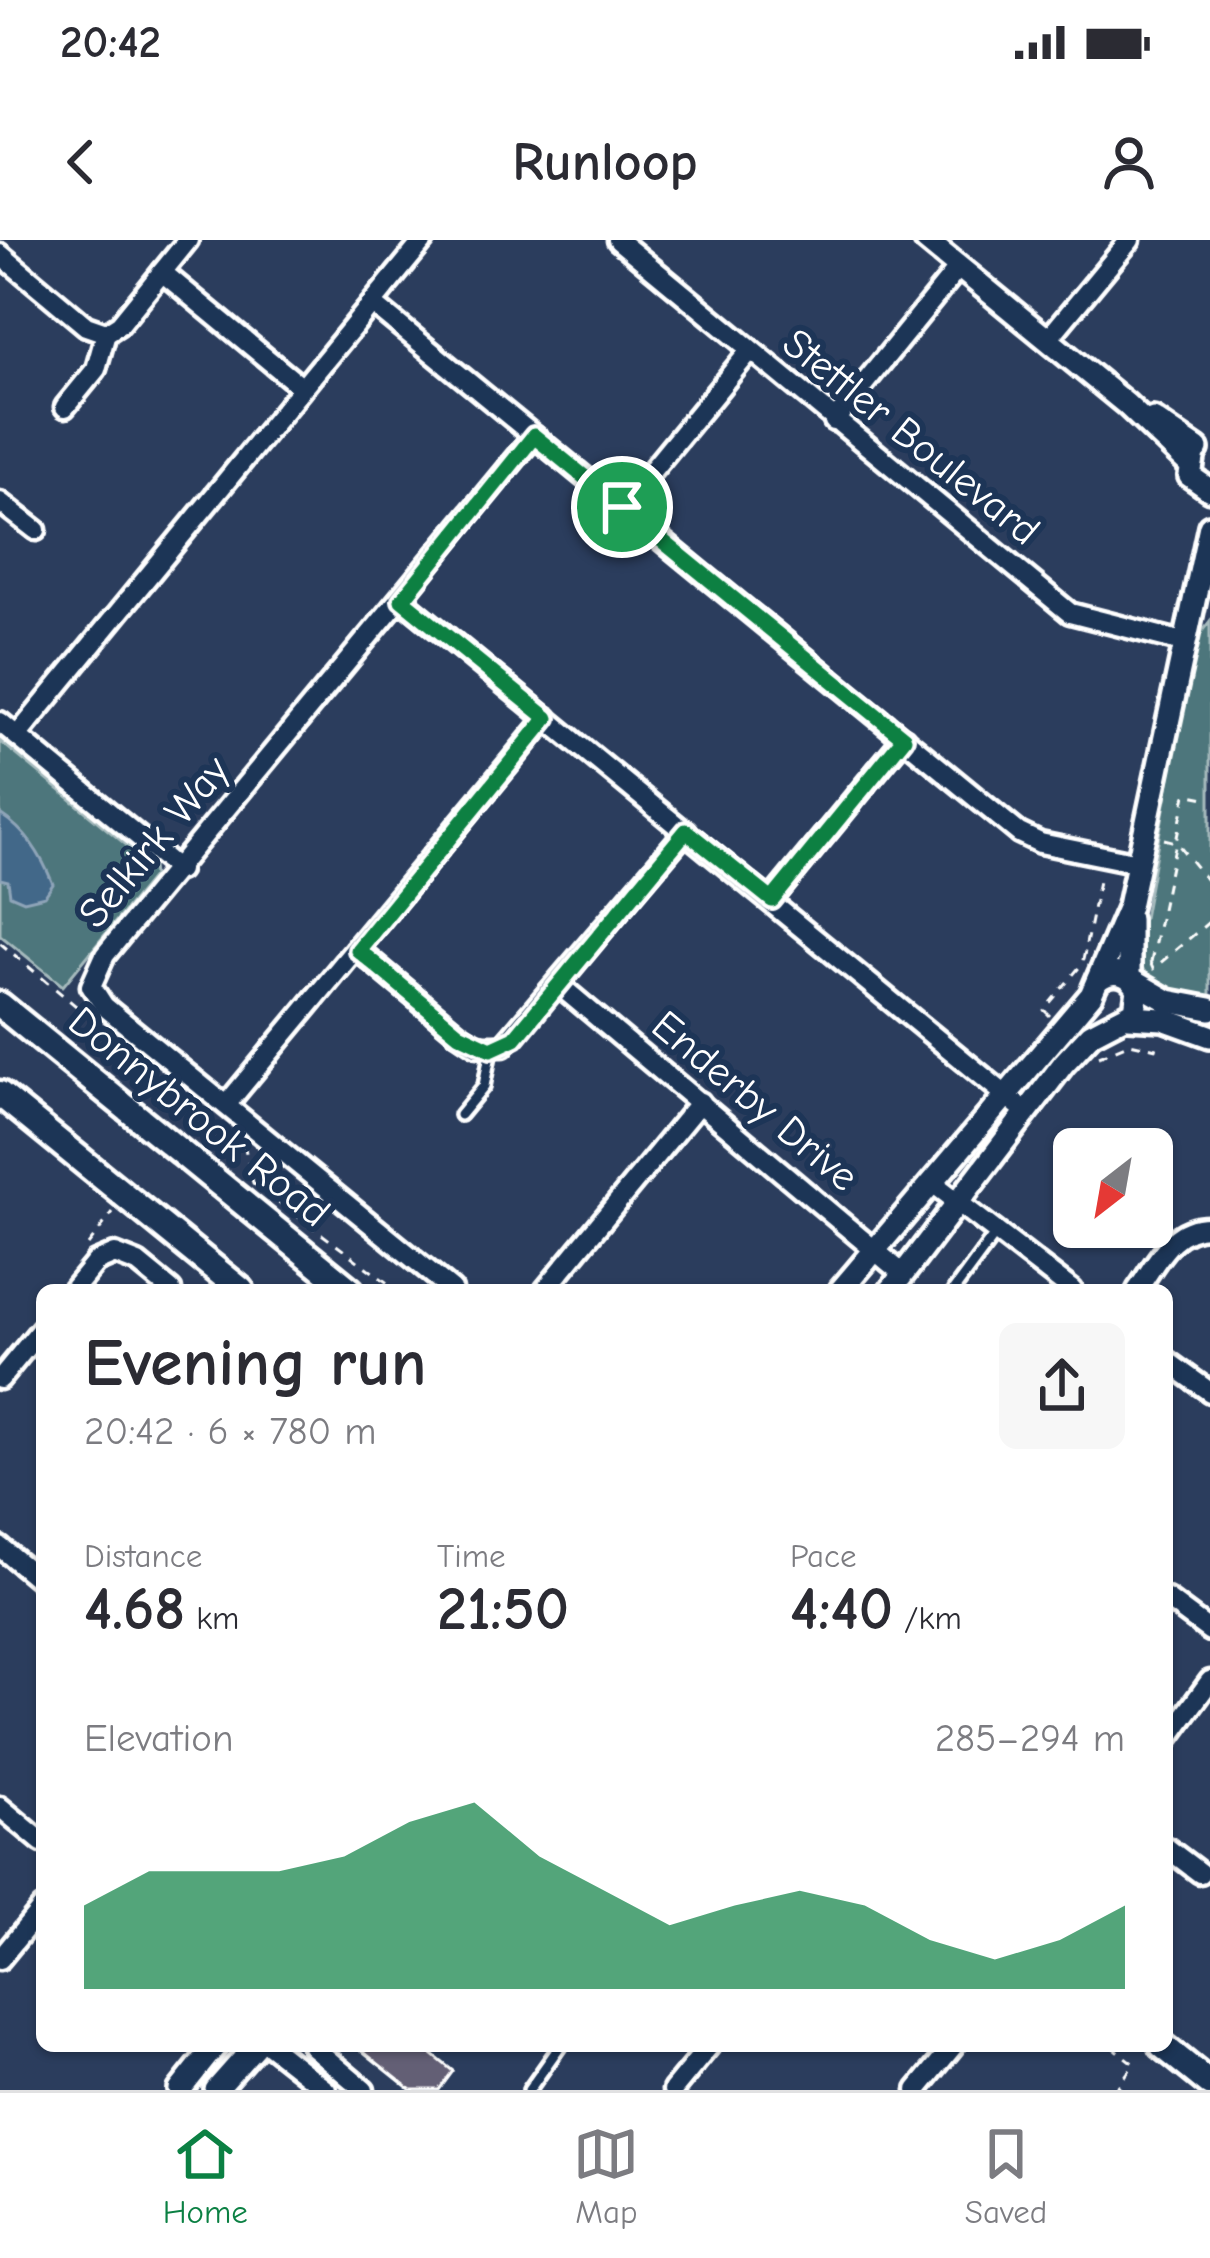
<!DOCTYPE html>
<meta charset="utf-8">
<style>
:root{--surface:#fff;--page:#f7f7f7;--text:#2b2b33;--muted:#7c7c81;--line:#e1e1e2;--accent:#0b8043}
body{margin:0;font-family:"Comic Neue",sans-serif;background:var(--page);color:var(--text);height:100vh;display:flex;flex-direction:column;font-size:45px;white-space:nowrap}
*{box-sizing:border-box;margin:0}
p{font-size:39px;color:var(--muted)}
.icon{flex:none;width:66px;height:66px;fill:none;stroke:currentColor;stroke-width:2;stroke-linecap:round;stroke-linejoin:round}
.map{position:relative;flex:1;overflow:hidden}
.drawer{position:absolute;left:36px;top:1044px;width:1137px;height:768px;display:flex;flex-direction:column;background:var(--surface);border-radius:18px;box-shadow:0 3px 9px #0004}
.drawer>*{flex:none}
.needle{width:78px;rotate:211deg}
.fabs{position:absolute;left:1053px;top:888px;display:grid;gap:24px}
.fabs a{display:grid;place-items:center;width:120px;height:120px;border-radius:18px;background:var(--surface);box-shadow:0 3px 9px #0004;font-size:60px}
.pin{position:absolute;display:grid;place-items:center;width:102px;height:102px;color:#fff;margin:-51px;border:6px solid #fff;border-radius:50%;box-shadow:0 3px 12px #0007}
.round{display:grid;place-items:center;flex:none;width:126px;height:126px;border-radius:18px;background:var(--page)}
.overview{display:flex;align-items:center;justify-content:space-between;height:204px;padding:0 48px}
h1{font-size:66px;font-weight:800;line-height:90px}
.stats{display:grid;grid-template-columns:repeat(3,1fr);gap:18px;height:204px;padding:12px 48px}
.stats div{display:grid;align-content:center}
.stats b{font-size:60px;font-weight:800}
.stats small{font-size:33px;font-weight:400}
.stats p{font-size:33px}
.chart{height:336px;padding:24px 48px}
.chart p{display:flex;justify-content:space-between}
.chart svg{width:100%;height:216px;margin-top:12px;fill:var(--accent);opacity:.7}
.status{display:flex;justify-content:space-between;align-items:center;height:84px;padding:0 60px;background:var(--surface);direction:ltr}
.status svg{height:33px;fill:currentColor}
header{display:flex;justify-content:space-between;align-items:center;height:156px;padding:0 48px;background:var(--surface);font-size:54px;font-weight:800}
.dock{display:flex;justify-content:space-around;align-items:center;height:168px;border-top:3px solid var(--line);background:var(--surface);font-size:33px;color:var(--muted)}
.dock a{display:grid;justify-items:center;gap:6px}
.dock .active{color:var(--accent)}
.map>svg:first-child{display:block}
.green{fill:#4d767b;stroke:#a6babd;stroke-width:3}
.water{fill:#426789;stroke:#8ea4b8;stroke-width:3}
.building{fill:#645f74;stroke:#fff;stroke-width:3}
.lines{fill:none;stroke-linecap:round;stroke-linejoin:round}
.service-casing{stroke:#fff;stroke-width:18}
.minor-casing{stroke:#fff;stroke-width:27}
.tertiary-casing{stroke:#fff;stroke-width:30}
.secondary-casing{stroke:#fff;stroke-width:33}
.path{stroke:#fff;stroke-width:3;stroke-dasharray:9 9;stroke-linecap:butt}
.service{stroke:#1d3557;stroke-width:9}
.minor{stroke:#1d3557;stroke-width:18}
.tertiary{stroke:#1d3557;stroke-width:21}
.secondary{stroke:#1d3557;stroke-width:24}
.route-casing{stroke:#fff;stroke-width:24}
.route{stroke:#0b8043;stroke-width:15}
.labels{text-anchor:middle;dominant-baseline:central;stroke-width:12;stroke-linejoin:round;paint-order:stroke}
.street-label{font-size:42px;fill:#fff;stroke:#1d3557}
</style>
<div class="status"><b>20:42</b><svg viewBox="0 0 49 12"><path d="M0 12V9h3v3zM5 12V6h3v6zM10 12V3h3v9zM15 12V0h3v12zM26 1h20v11H26zM47 4h2v5h-2z"/></svg></div>
<header><svg class="icon" aria-label="back" viewBox="0 0 24 24"><path d="M15 5l-7 7 7 7"/></svg>Runloop<svg class="icon" aria-label="person" viewBox="0 0 24 24"><circle cx="12" cy="8" r="4"/><path d="M4 21q1-7 8-7t8 7"/></svg></header>
<div class="map">
<svg width="1210" height="1850" viewBox="0 0 1210 1850">
<rect width="100%" height="100%" fill="#2b3d5d"/>
<filter id="ink" filterUnits="userSpaceOnUse"><feTurbulence type="fractalNoise" baseFrequency=".00833" numOctaves="2"/><feDisplacementMap in="SourceGraphic" scale="24" xChannelSelector="R" yChannelSelector="G"/><feConvolveMatrix kernelMatrix="1 2 1 2 8 2 1 2 1" color-interpolation-filters="sRGB"/></filter>
<g filter="url(#ink)">
<g class="green">
<path d="M1210,381V756C1152,759 1139,742 1135,687L1144,678L1195,400Z"/>
<polygon points="0,501 152,626 153,636 63,746 0,695"/>
</g>
<path class="water" d="M0,574C26,591 41,614 53,644L45,656L24,661L10,655L8,641L0,639Z"/>
<polygon class="building" points="356,1806 422,1806 453,1831 439,1850 411,1850"/>
<g class="lines">
<g class="service-casing">
<g id="service">
<polyline points="460,875 484,846 491,809"/>
<polyline points="954,1050 996,993"/>
<polyline points="529,1850 560,1806"/>
</g>
</g>
<g class="minor-casing">
<g id="minor">
<polyline points="618,0 1070,373 1183,402"/>
<polyline points="0,14 86,86 106,93"/>
<polyline points="162,32 301,147"/>
<polyline points="373,64 1019,593 1040,603 1138,623"/>
<polyline points="1048,99 1130,0"/>
<polyline points="65,167 96,129 106,93 120,84 188,0"/>
<polyline points="834,181 959,27"/>
<polyline points="0,262 36,290"/>
<polyline points="622,267 749,112"/>
<polyline points="402,360 1025,871"/>
<polyline points="0,482 179,630"/>
<polyline points="17,496 424,0"/>
<polyline points="771,660 904,498"/>
<polyline points="358,710 459,794 477,806 503,806 686,591"/>
<polyline points="559,745 903,1034"/>
<polyline points="226,865 547,478"/>
<polyline points="933,943 1072,1050"/>
<polyline points="73,1050 96,1022 115,1014 138,1023 171,1050"/>
<polyline points="452,1050 104,766 91,746 105,715 534,196"/>
<polyline points="545,1050 700,862"/>
<path d="M1137,1050C1157,1022 1172,986 1210,987"/>
<polyline points="1167,1121 1210,1152"/>
<polyline points="0,1139 42,1088"/>
<polyline points="0,1307 42,1342"/>
<polyline points="1167,1359 1210,1391"/>
<polyline points="1167,1500 1210,1441"/>
<polyline points="0,1567 42,1602"/>
<polyline points="1167,1608 1200,1633"/>
<polyline points="0,1719 42,1668"/>
<polyline points="270,1806 326,1850"/>
<polyline points="312,1806 364,1850"/>
<polyline points="673,1850 709,1806"/>
<polyline points="917,1850 953,1806"/>
</g>
</g>
<g class="tertiary-casing">
<g id="tertiary">
<polyline points="926,0 1126,164 1188,223"/>
<polyline points="1153,179 1197,209"/>
<polyline points="1194,212 1190,236 1210,250"/>
<polyline points="1129,737 1129,679"/>
<polyline points="1135,742 1168,761 1210,769"/>
<polyline points="1129,777 1163,779 1210,796"/>
<polyline points="841,1050 1091,755 1129,666 1210,286"/>
<path d="M891,1050L1064,823L1091,794L1135,771L1138,750C1130,732 1113,729 1098,740"/>
<polyline points="180,1850 215,1806"/>
<polyline points="216,1850 255,1806"/>
</g>
</g>
<g class="secondary-casing">
<g id="secondary">
<polyline points="0,765 350,1050"/>
<polyline points="0,854 241,1050"/>
<polyline points="1163,1806 1210,1844"/>
</g>
</g>
<g class="path">
<polyline points="1164,599 1176,602 1210,644"/>
<polyline points="0,703 88,776"/>
<polyline points="1086,704 1099,641"/>
<polyline points="1150,722 1153,729 1210,681"/>
<polyline points="1151,722 1186,554 1210,559"/>
<polyline points="1050,776 1044,770 1082,724 1086,707"/>
<polyline points="1099,816 1130,803 1156,809 1159,798"/>
<polyline points="244,904 253,943 397,1050"/>
<polyline points="88,1005 113,972"/>
<polyline points="1111,1806 1134,1824 1118,1846 1123,1850"/>
</g>
<use href="#service" class="service"/>
<use href="#minor" class="minor"/>
<use href="#tertiary" class="tertiary"/>
<use href="#secondary" class="secondary"/>
</g>
</g>
<g class="lines" filter="url(#ink)">
<g class="route-casing">
<polygon id="route" points="534,196 904,498 772,660 686,591 515,798 491,809 459,794 358,710 547,478 402,360"/>
</g>
<use href="#route" class="route"/>
</g>
<g class="labels">
<g class="street-label">
<text transform="translate(911 197) rotate(39)">Stettler Boulevard</text>
<text transform="translate(154 602) rotate(-50)">Selkirk Way</text>
<text transform="translate(755 861) rotate(40)">Enderby Drive</text>
<text transform="translate(199 877) rotate(39)">Donnybrook Road</text>
</g>
</g>
</svg>
<div class="fabs">
<a><svg class="needle" viewBox="-14 -14 28 28"><path d="M0-13l5 13h-10z" fill="#e53935"/><path d="M0 13l5-13h-10z" fill="#7c7c81"/></svg></a>
</div>
<div class="pin" style="left:622px;top:267px;background:#1e9e55"><svg class="icon" aria-label="arrive" viewBox="0 0 24 24"><path d="M6 21V4h12l-3 4 3 4H6"/></svg></div>
<section class="drawer">
<div class="overview"><div><h1>Evening run</h1><p>20:42 · 6 × 780 m</p></div><a class="round"><svg class="icon" aria-label="share" viewBox="0 0 24 24"><path d="M12 15V3M7 8l5-5 5 5M5 13v7h14v-7"/></svg></a></div>
<div class="stats">
<div><p>Distance</p><b>4.68<small> km</small></b></div>
<div><p>Time</p><b>21:50</b></div>
<div><p>Pace</p><b>4:40<small> /km</small></b></div>
</div>
<div class="chart"><p><span>Elevation</span>285–294 m</p>
<svg viewBox="0 0 160 44" preserveAspectRatio="none"><path d="M0 44V27L10 20L20 20L30 20L40 17L50 10L60 6L70 17L80 24L90 31L100 27L110 24L120 27L130 34L140 38L150 34L160 27V44z"/></svg>
</div>
</section>
</div>
<nav class="dock">
<a class="active"><svg class="icon" aria-label="home" viewBox="0 0 24 24"><path d="M3 11l9-7 9 7M6 9v11h12V9"/></svg>Home</a>
<a><svg class="icon" aria-label="map" viewBox="0 0 24 24"><path d="M3 6l6-2 6 2 6-2v14l-6 2-6-2-6 2zM9 4v14M15 6v14"/></svg>Map</a>
<a><svg class="icon" aria-label="saved" viewBox="0 0 24 24"><path d="M7 4h10v16l-5-4-5 4z"/></svg>Saved</a>
</nav>
